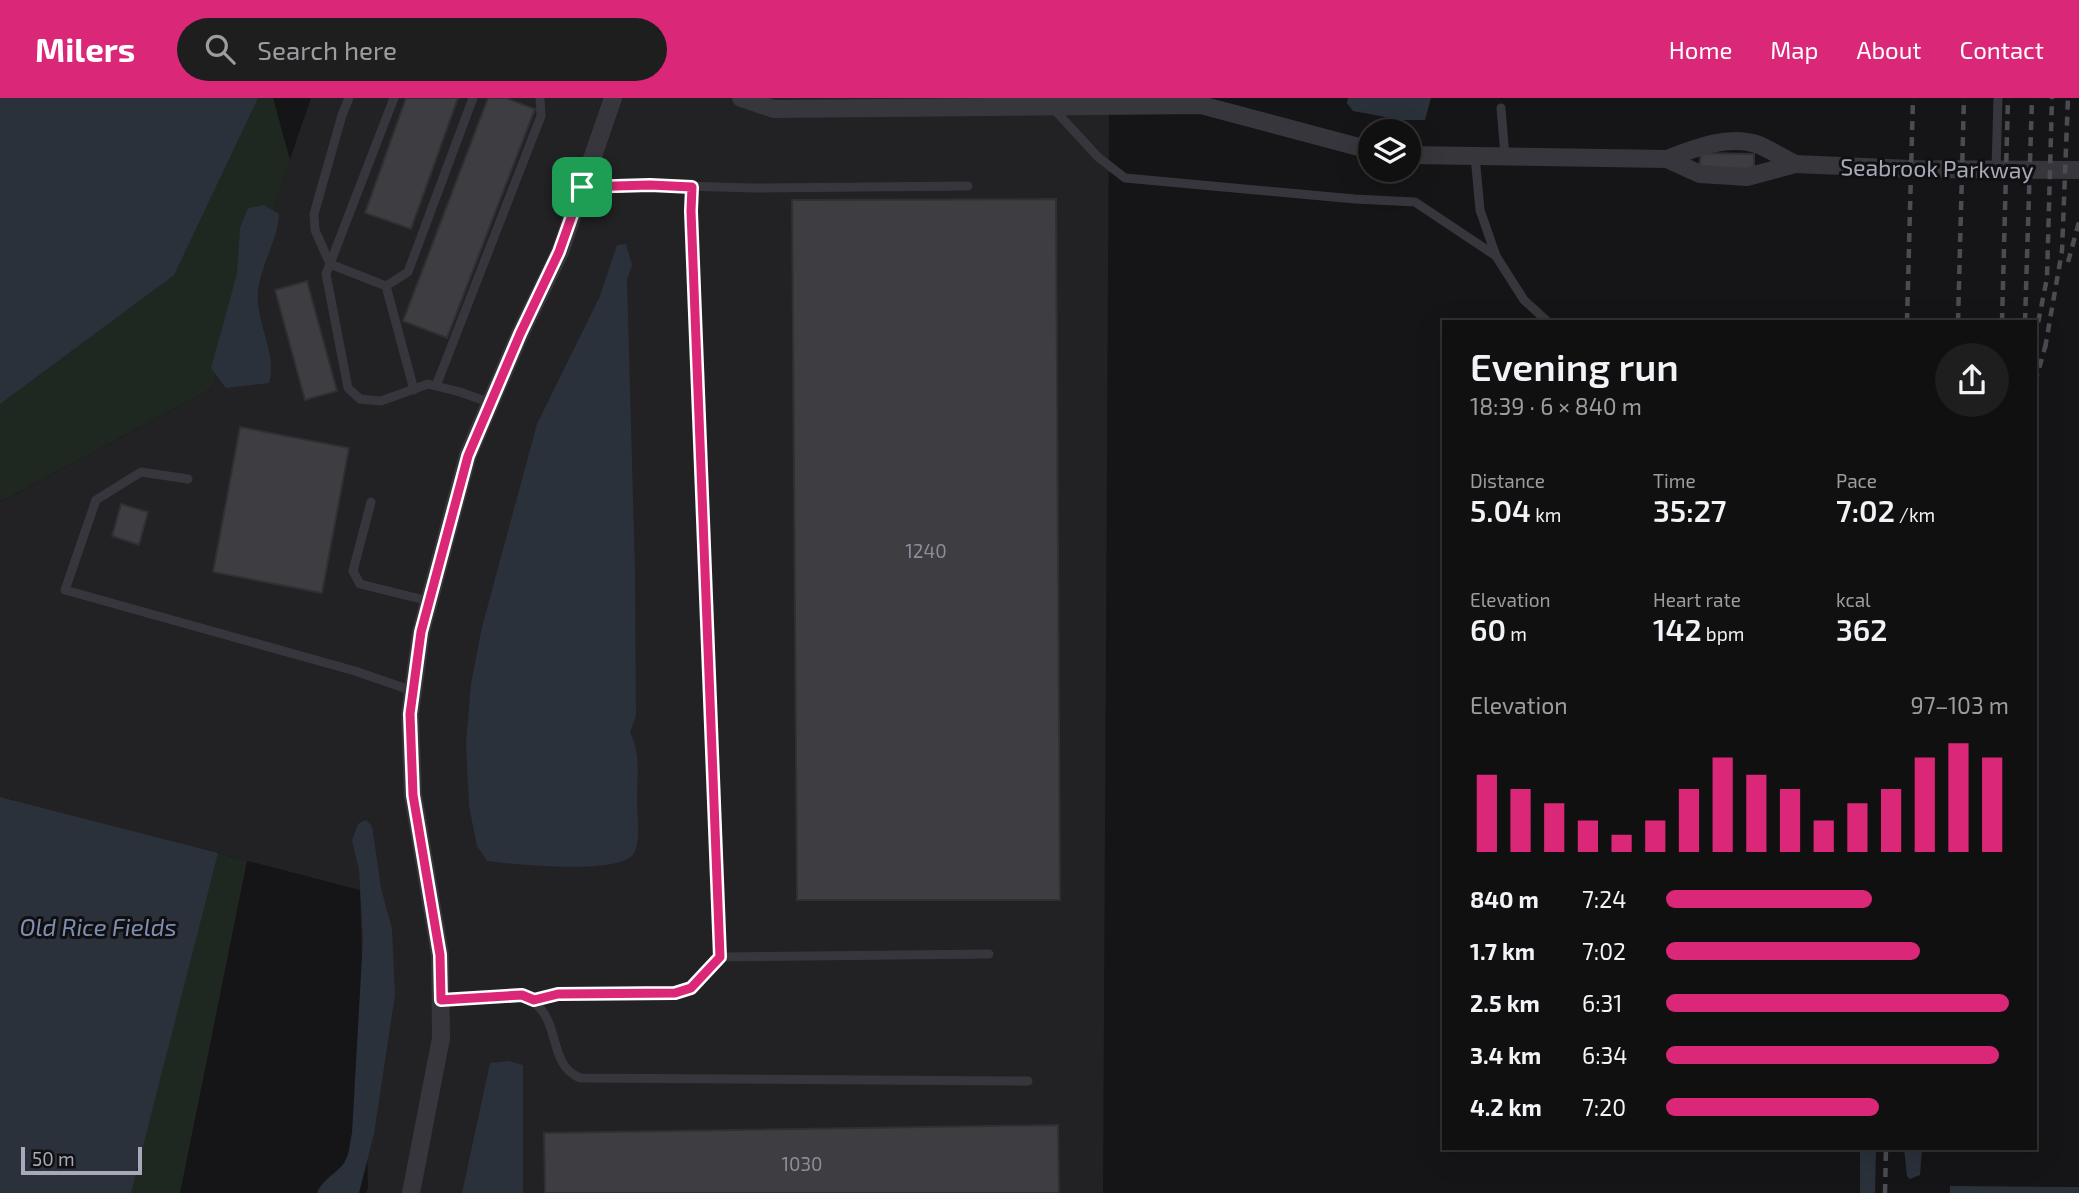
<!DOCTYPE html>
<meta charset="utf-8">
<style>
:root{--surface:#101011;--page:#1e1e1f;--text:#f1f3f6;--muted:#9c9d9f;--line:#303031;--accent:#db2777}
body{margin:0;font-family:"Exo 2",sans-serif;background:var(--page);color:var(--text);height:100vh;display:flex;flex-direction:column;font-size:26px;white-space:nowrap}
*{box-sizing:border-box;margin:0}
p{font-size:23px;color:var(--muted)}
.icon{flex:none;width:38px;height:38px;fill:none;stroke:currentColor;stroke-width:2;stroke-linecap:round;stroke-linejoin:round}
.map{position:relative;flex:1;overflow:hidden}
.sheet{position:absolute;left:1442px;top:222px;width:595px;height:830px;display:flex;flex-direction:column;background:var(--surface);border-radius:0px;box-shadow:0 7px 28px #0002,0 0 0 2px var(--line)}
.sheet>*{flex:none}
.buttons{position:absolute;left:1358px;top:21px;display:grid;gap:14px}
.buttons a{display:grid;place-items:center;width:63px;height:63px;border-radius:50%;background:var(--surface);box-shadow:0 7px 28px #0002,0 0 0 2px var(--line);font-size:35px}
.scale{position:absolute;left:21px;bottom:18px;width:121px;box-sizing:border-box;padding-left:7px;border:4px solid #a7a9b8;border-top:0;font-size:19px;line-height:24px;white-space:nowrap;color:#a7a9b8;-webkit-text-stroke:5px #101012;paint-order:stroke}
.pin{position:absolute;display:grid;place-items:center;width:60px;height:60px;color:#fff;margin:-30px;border-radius:14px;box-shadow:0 4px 10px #0006}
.round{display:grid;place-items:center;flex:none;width:74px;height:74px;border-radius:37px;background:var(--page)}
.overview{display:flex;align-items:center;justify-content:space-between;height:119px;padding:0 28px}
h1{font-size:38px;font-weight:600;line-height:52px}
.figures{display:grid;grid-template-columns:repeat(3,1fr);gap:10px;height:119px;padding:7px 28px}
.figures div{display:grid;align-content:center}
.figures b{font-size:30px;font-weight:600}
.figures small{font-size:19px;font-weight:400}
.figures p{font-size:19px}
.chart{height:196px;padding:14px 28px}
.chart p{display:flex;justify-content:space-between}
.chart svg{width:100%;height:126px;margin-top:7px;stroke:var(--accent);stroke-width:6}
ul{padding:0 28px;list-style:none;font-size:23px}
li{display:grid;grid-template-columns:112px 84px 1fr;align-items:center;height:52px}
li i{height:18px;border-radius:9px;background:var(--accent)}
header{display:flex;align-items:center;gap:42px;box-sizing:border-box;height:98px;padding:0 35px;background:var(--accent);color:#fff}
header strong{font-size:33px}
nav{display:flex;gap:38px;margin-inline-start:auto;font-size:24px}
.search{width:490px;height:63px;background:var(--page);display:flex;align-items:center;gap:18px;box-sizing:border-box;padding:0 24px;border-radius:38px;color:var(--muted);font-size:26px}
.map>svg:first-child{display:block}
.built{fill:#222124}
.green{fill:#1f2721}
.water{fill:#2b313b}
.building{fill:#3d3d42;stroke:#302f33;stroke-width:2}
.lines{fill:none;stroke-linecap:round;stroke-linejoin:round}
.service{stroke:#36363c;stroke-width:9}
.minor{stroke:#36363c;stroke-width:18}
.rail{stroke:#4b4b53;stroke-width:4.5;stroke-dasharray:9 7;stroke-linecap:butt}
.route-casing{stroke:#fff;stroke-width:14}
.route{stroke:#db2777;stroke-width:9}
.labels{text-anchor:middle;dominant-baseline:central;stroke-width:6;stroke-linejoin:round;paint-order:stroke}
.number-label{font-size:19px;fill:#8c8e9a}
.street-label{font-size:23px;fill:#a7a9b8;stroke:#101012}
.water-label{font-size:24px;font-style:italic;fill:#7d90b4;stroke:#101012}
</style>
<header>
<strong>Milers</strong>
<div class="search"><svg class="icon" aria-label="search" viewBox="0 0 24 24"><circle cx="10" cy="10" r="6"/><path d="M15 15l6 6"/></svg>Search here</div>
<nav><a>Home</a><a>Map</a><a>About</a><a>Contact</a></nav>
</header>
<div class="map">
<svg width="2079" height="1095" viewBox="0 0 2079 1095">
<rect width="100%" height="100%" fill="#151517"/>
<polygon class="built" points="311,0 1109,0 1103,1095 366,1095 368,1089 360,792 0,699 0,404 211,291"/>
<g class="green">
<polygon points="0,0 273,0 290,62 211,291 0,404"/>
<polygon points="0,699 247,763 180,1095 0,1095"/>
</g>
<g class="water">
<polygon points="0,0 258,0 174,177 0,306"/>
<polygon points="1348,0 1431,0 1425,22 1401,22 1353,13 1347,5"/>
<path d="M264,107L279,116C278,146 255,174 258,205C260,233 277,258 269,285L226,290L211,270L237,176L240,130L248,110Z"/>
<path d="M626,146L632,167L627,182L635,474L636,618L630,634C641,655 637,678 637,702C637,718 641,741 634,755C621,778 511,766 487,763L477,748L469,708L466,645L471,586L482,529L537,326L600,198L617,147Z"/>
<polygon points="0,699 218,755 131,1095 0,1095"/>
<path d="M366,722L372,728L381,790L392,831L395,897L374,1036L359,1095H317C325,1077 341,1075 347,1059C350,1052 350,1043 352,1035L363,841L359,772L352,742L358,726Z"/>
<polygon points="509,963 523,967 523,1095 462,1095 490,965"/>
<polygon points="1860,1050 1876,1050 1875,1095 1860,1095"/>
<polygon points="1904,1050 1922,1050 1920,1077 1910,1081 1907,1078"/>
<polygon points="1950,1088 2079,1089 2079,1095 1950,1095"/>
</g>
<g class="building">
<polygon points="406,0 458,0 411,131 365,115"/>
<polygon points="488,0 506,0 535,11 447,240 403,223"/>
<polygon points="1701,55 1754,56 1754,72 1699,70"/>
<polygon points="1056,101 1060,802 797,802 792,102"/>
<polygon points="307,183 337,293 305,302 275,192"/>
<polygon points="240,329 349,350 322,495 213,474"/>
<polygon points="121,406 148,414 139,447 112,438"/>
<polygon points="1058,1027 1059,1095 545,1095 544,1035"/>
</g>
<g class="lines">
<g class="service">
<polyline points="349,0 342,17 314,116 315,132 330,166 386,188 408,174 473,0"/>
<polyline points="394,0 326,176 348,290 360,301 381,303 428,286 460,294 491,305"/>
<polyline points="1052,9 1098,59 1125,80 1355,101 1415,104 1496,158"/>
<polyline points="1501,10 1505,58"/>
<polyline points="1475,58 1480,112 1496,158 1524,202 1548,224"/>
<polyline points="1996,71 1998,0"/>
<polyline points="582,89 650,87 753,90 968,88"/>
<polyline points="692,89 692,132 720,859"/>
<polyline points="386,188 414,292"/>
<polyline points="436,288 541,18 540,0"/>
<polyline points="188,381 141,374 96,402 65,492 355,573 413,593"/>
<polyline points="371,404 353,473 360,486 429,503"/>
<path d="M441,902L522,897C565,915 544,965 580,980L1028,983"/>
<polyline points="534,902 558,896 684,893 691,890 720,859 989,856"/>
</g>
<g class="minor">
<polyline points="741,0 774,11 1201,7 1370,52"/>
<polyline points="1409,57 1667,61 1700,76 1747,79 1795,66 1911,71 2079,72"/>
<path d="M1667,61C1695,50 1729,36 1759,47C1771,52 1783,60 1795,66"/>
<polyline points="411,1095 441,940 440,857 413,697 410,616 421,534 468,357 520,236 560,154 613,0"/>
</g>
<g class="rail">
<polyline points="2068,164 2079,124"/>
<polyline points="1907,224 1913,0"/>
<polyline points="1958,224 1964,0"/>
<polyline points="2002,224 2008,0"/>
<polyline points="2025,224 2032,0"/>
<polyline points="2035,240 2047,180 2052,0"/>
<polyline points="2045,250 2062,153 2068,0"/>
<polyline points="2035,285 2047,242"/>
<polyline points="1885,1095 1886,1050"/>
</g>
</g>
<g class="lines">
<g class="route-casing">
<polygon id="route" points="650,87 692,89 691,113 720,859 691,890 675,895 558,896 534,902 522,897 441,902 440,857 413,697 410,616 421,534 468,358 520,236 559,154 582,89"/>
</g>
<use href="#route" class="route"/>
</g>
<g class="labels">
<g class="number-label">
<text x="926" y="452">1240</text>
<text x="802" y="1065">1030</text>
</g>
<g class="street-label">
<text transform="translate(1937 70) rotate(1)">Seabrook Parkway</text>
</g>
<g class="water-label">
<text x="98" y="828">Old Rice Fields</text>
</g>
</g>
</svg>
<div class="buttons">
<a><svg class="icon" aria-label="layers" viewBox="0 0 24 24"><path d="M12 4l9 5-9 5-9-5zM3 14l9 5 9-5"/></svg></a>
</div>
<div class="scale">50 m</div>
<div class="pin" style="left:582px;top:89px;background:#1e9e55"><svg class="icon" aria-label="arrive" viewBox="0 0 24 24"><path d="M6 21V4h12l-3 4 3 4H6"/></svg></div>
<section class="sheet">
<div class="overview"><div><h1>Evening run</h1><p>18:39 · 6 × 840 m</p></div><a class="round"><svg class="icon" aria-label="share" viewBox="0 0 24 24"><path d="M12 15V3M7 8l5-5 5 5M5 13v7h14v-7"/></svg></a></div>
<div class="figures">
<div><p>Distance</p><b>5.04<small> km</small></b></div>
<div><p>Time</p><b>35:27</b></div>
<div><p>Pace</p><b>7:02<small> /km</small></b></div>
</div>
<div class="figures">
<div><p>Elevation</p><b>60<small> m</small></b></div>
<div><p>Heart rate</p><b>142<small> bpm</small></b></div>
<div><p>kcal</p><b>362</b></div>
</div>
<div class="chart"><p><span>Elevation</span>97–103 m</p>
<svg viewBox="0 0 160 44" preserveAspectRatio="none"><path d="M5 44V17M15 44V22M25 44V27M35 44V33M45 44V38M55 44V33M65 44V22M75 44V11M85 44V17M95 44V22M105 44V33M115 44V27M125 44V22M135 44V11M145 44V6M155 44V11"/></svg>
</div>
<ul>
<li><b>840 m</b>7:24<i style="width:60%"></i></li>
<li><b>1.7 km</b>7:02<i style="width:74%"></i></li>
<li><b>2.5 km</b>6:31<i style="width:100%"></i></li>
<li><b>3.4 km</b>6:34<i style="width:97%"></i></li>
<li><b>4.2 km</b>7:20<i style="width:62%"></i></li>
</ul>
</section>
</div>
